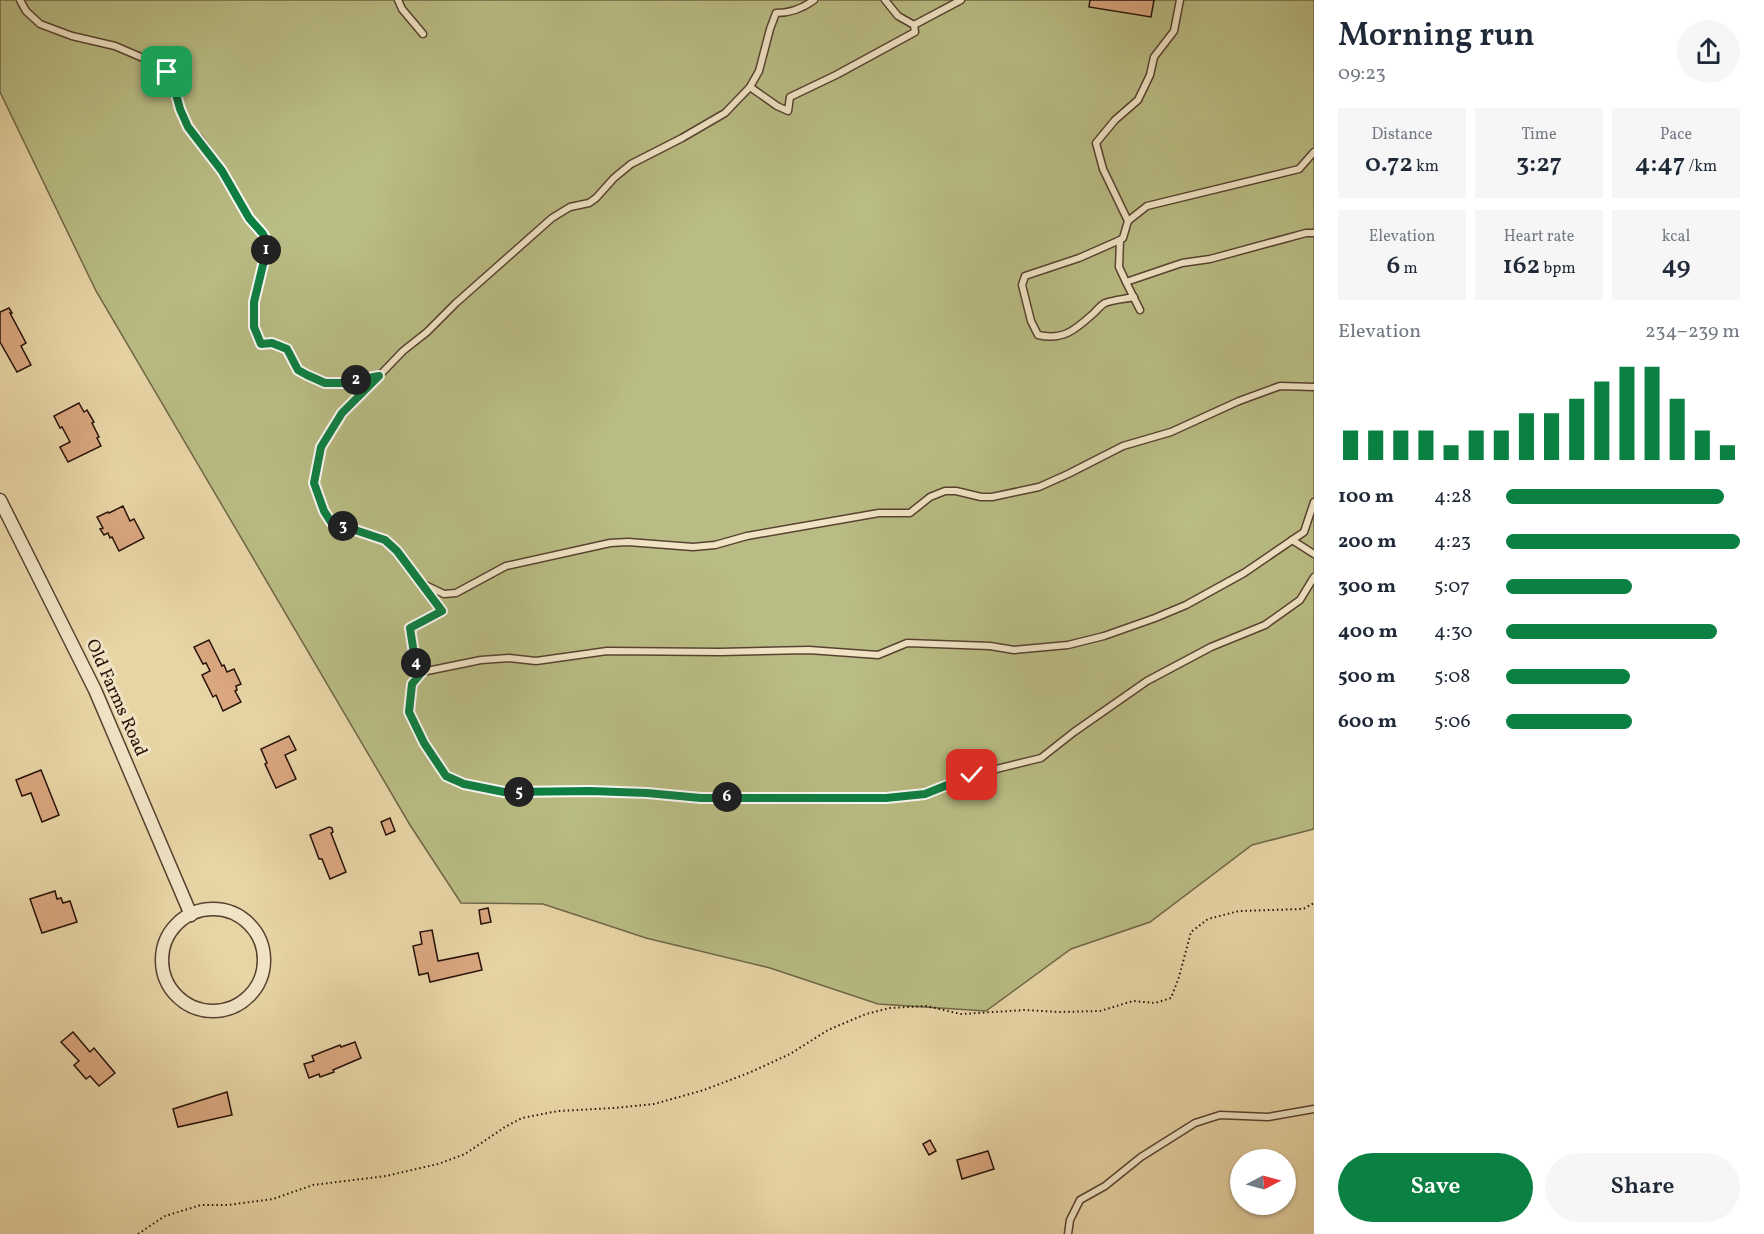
<!DOCTYPE html>
<meta charset="utf-8">
<style>
:root{--surface:#fff;--page:#f6f6f7;--text:#1f2937;--muted:#747a83;--accent:#0b8043}
body{margin:0;font-family:Vollkorn,serif;background:var(--page);color:var(--text);height:100vh;display:flex;flex-direction:column;font-size:22px;white-space:nowrap}
*{box-sizing:border-box;margin:0}
p{font-size:20px;color:var(--muted)}
.icon{flex:none;width:33px;height:33px;fill:none;stroke:currentColor;stroke-width:2;stroke-linecap:round;stroke-linejoin:round}
.map{position:relative;flex:1;overflow:hidden}
.drawer{display:flex;flex-direction:column;background:var(--surface);width:450px}
.drawer>*{flex:none}
.needle{width:39px;rotate:84deg}
.controls{position:absolute;left:1230px;top:1149px;display:grid;gap:12px}
.controls a{display:grid;place-items:center;width:66px;height:66px;border-radius:50%;background:var(--surface);box-shadow:0 2px 4px #0004;font-size:30px}
.pin{position:absolute;display:grid;place-items:center;width:51px;height:51px;color:#fff;margin:-26px;border-radius:12px;box-shadow:0 3px 9px #0006}
.km{position:absolute;width:30px;height:30px;margin:-15px;border-radius:50%;background:#222;color:#fff;font-size:16px;line-height:30px;text-align:center}
.round{display:grid;place-items:center;flex:none;width:63px;height:63px;border-radius:32px;background:var(--page)}
.summary{display:flex;align-items:center;justify-content:space-between;height:102px;padding:0 24px}
h1{font-size:33px;font-weight:600;line-height:45px}
.metrics{display:grid;grid-template-columns:repeat(3,1fr);gap:9px;height:102px;padding:6px 24px}
.metrics div{display:grid;align-content:center;border-radius:0px;background:var(--page);text-align:center}
.metrics b{font-size:26px;font-weight:600}
.metrics small{font-size:16px;font-weight:400}
.metrics p{font-size:16px}
.chart{height:168px;padding:12px 24px}
.chart p{display:flex;justify-content:space-between}
.chart svg{width:100%;height:108px;margin-top:6px;stroke:var(--accent);stroke-width:6}
.primary-button{display:flex;gap:12px;margin-top:auto;padding:12px 24px}
.primary-button a{flex:1;height:69px;border-radius:36px;background:var(--accent);color:#fff;font-size:24px;font-weight:600;line-height:69px;text-align:center}
.primary-button a+a{background:var(--page);color:var(--text)}
ul{padding:0 24px;list-style:none;font-size:20px}
li{display:grid;grid-template-columns:96px 72px 1fr;align-items:center;height:45px}
li i{height:15px;border-radius:8px;background:var(--accent)}
main{display:flex;flex:1;min-height:0}
.map>svg:first-child{display:block}
.green{fill:#b9bc84;stroke:#706646;stroke-width:1.5}
.building{fill:#daa780;stroke:#281108;stroke-width:1.5}
.lines{fill:none;stroke-linecap:round;stroke-linejoin:round}
.lane-casing{stroke:#584230;stroke-width:9}
.street-casing{stroke:#584230;stroke-width:15}
.path{stroke:#281108;stroke-width:2;stroke-dasharray:1.5 3;stroke-linecap:butt}
.lane{stroke:#f0e4c5;stroke-width:6}
.street{stroke:#f0e4c5;stroke-width:12}
.route-casing{stroke:#fff;stroke-width:12}
.route{stroke:#0b8043;stroke-width:8}
.labels{text-anchor:middle;dominant-baseline:central;stroke-width:6;stroke-linejoin:round;paint-order:stroke}
.street-label{font-size:18px;fill:#281108;stroke:#f0e4c5}
</style>
<main>
<div class="map">
<svg width="1314" height="1234" viewBox="0 0 1314 1234">
<rect width="100%" height="100%" fill="#e8d5a6"/>
<filter id="stains"><feTurbulence type="fractalNoise" baseFrequency=".00333" numOctaves="4"/><feColorMatrix values="0 0 0 0 .2 0 0 0 0 .09 0 0 0 0 .02 0 0 0 .5 -.17"/></filter>
<radialGradient id="worn" r=".72"><stop offset=".6" stop-color="#630" stop-opacity="0"/><stop offset="1" stop-color="#630" stop-opacity=".3"/></radialGradient>
<polygon class="green" points="0,0 1314,0 1314,829 1252,845 1150,922 1071,949 986,1011 878,1004 770,968 646,938 543,904 461,903 410,825 96,291 0,92"/>
<g class="building">
<polygon points="1090,0 1154,0 1151,17 1089,7"/>
<polygon points="9,308 12,313 10,313 26,343 21,346 31,365 17,372 0,342 0,312"/>
<polygon points="79,403 84,412 87,410 94,422 92,423 99,437 97,438 101,446 68,462 60,447 70,442 62,427 60,428 54,416"/>
<polygon points="123,506 130,521 134,519 144,538 119,551 112,537 110,538 108,533 104,535 100,529 103,528 97,517 108,512 109,513"/>
<polygon points="209,640 222,666 224,665 227,672 234,669 241,684 236,686 237,690 235,691 241,702 223,711 216,695 213,697 202,675 210,671 206,663 203,664 194,647"/>
<polygon points="289,736 296,750 285,755 296,779 276,788 265,764 267,763 261,749"/>
<polygon points="41,770 59,815 42,822 31,793 22,796 16,780"/>
<polygon points="390,818 395,831 386,835 381,822"/>
<polygon points="329,827 332,828 333,832 331,833 346,872 330,879 322,859 319,859 310,835"/>
<polygon points="55,891 57,899 61,898 63,903 70,901 77,922 42,933 30,899"/>
<polygon points="488,908 491,922 481,924 479,910"/>
<polygon points="432,930 438,961 478,953 482,970 430,982 428,973 419,975 413,946 422,944 420,932"/>
<polygon points="73,1032 90,1052 94,1048 115,1073 99,1086 90,1076 86,1079 74,1065 79,1061 61,1042"/>
<polygon points="355,1042 361,1058 333,1070 334,1072 320,1077 319,1074 309,1078 304,1064 314,1061 312,1056 340,1045 341,1047"/>
<polygon points="227,1092 232,1115 178,1127 173,1109"/>
<polygon points="930,1140 936,1151 929,1155 923,1144"/>
<polygon points="988,1151 994,1169 962,1179 957,1160"/>
</g>
<g class="lines">
<g class="lane-casing">
<g id="lane">
<path d="M20,0L26,11L40,24L72,36L115,46L157,64L167,72L172,79L180,109L188,127L199,138L222,170L249,218L263,234L268,244L254,302V327L261,343H272L287,349L299,370L307,375L325,383L332,384L342,383L379,376L403,351L427,332L456,303L552,218L570,207L589,203L596,198L614,178L631,164L682,138L725,113L750,87L759,71L770,29L776,13C791,13 802,9 814,0"/>
<polyline points="398,0 402,9 423,34"/>
<polyline points="885,0 898,16 914,25 961,0"/>
<polyline points="750,87 777,106 788,111 790,97 836,75 915,32 914,25"/>
<polyline points="1128,221 1103,169 1096,143 1115,120 1138,100 1150,75 1154,57 1174,31 1180,0"/>
<path d="M1120,240L1079,258L1025,276L1022,285L1031,321L1038,335C1064,341 1076,329 1094,313C1097,310 1101,305 1105,303C1113,300 1125,299 1134,297"/>
<polyline points="1126,282 1119,267 1120,240 1123,238 1128,221 1147,206 1299,169 1314,152"/>
<polyline points="1140,310 1126,282 1182,263 1210,259 1306,233 1314,233"/>
<polyline points="379,376 342,413 321,447 314,483 324,511 331,522 385,540 397,551 442,611 410,628 417,673 481,660 509,658 536,661 607,651 720,652 809,650 878,655 907,643 990,646 1014,650 1068,645 1104,636 1155,618 1186,605 1244,573 1304,532 1314,502"/>
<polyline points="1292,540 1314,554"/>
<polyline points="423,584 444,594 456,593 506,566 610,543 628,542 693,547 715,545 747,536 879,513 910,513 930,497 945,491 956,491 981,497 992,497 1039,487 1068,474 1123,446 1171,432 1239,401 1280,386 1314,387"/>
<polyline points="422,672 412,684 409,712 424,743 445,776 464,784 504,791 590,791 647,793 701,798 886,798 925,794 972,775 1041,758 1074,732 1147,681 1211,647 1265,625 1300,600 1314,577"/>
<polyline points="1068,1234 1070,1220 1080,1200 1105,1186 1141,1157 1195,1123 1220,1115 1268,1117 1314,1109"/>
</g>
</g>
<g class="street-casing">
<g id="street">
<polyline points="0,500 95,690 191,915"/>
<circle cx="213" cy="960" r="51"/>
</g>
</g>
<polyline class="path" points="138,1234 165,1216 201,1205 228,1205 273,1199 313,1185 386,1176 438,1164 465,1154 505,1127 522,1118 558,1111 614,1108 654,1104 704,1090 751,1072 790,1054 828,1030 866,1014 890,1008 926,1006 961,1014 1025,1010 1060,1012 1100,1011 1133,1001 1155,1003 1171,998 1179,977 1191,932 1208,919 1239,911 1303,909 1314,903"/>
<use href="#lane" class="lane"/>
<use href="#street" class="street"/>
</g>
<g class="lines">
<g class="route-casing">
<polyline id="route" points="167,72 172,79 180,109 188,127 222,171 249,218 263,234 268,244 254,302 254,327 261,344 272,343 287,349 298,370 307,375 325,383 342,383 379,376 342,413 321,447 314,483 324,511 331,522 385,540 397,551 442,611 410,628 417,673 422,672 412,684 409,712 424,743 446,776 464,784 504,792 590,791 647,793 701,798 886,798 925,794 972,775"/>
</g>
<use href="#route" class="route"/>
</g>
<g class="labels">
<g class="street-label">
<text transform="translate(116 698) rotate(66)">Old Farms Road</text>
</g>
</g>
<rect width="100%" height="100%" filter="url(#stains)"/>
<rect width="100%" height="100%" fill="url(#worn)"/>
</svg>
<div class="controls">
<a><svg class="needle" viewBox="-14 -14 28 28"><path d="M0-13l5 13h-10z" fill="#e53935"/><path d="M0 13l5-13h-10z" fill="#747a83"/></svg></a>
</div>
<div class="pin" style="left:167px;top:72px;background:#1e9e55"><svg class="icon" aria-label="arrive" viewBox="0 0 24 24"><path d="M6 21V4h12l-3 4 3 4H6"/></svg></div>
<div class="pin" style="left:972px;top:775px;background:#d93025"><svg class="icon" aria-label="check" viewBox="0 0 24 24"><path d="M5 12l5 5 9-10"/></svg></div>
<b class="km" style="left:266px;top:250px">1</b>
<b class="km" style="left:356px;top:380px">2</b>
<b class="km" style="left:343px;top:526px">3</b>
<b class="km" style="left:416px;top:663px">4</b>
<b class="km" style="left:519px;top:792px">5</b>
<b class="km" style="left:727px;top:797px">6</b>
</div>
<section class="drawer">
<div class="summary"><div><h1>Morning run</h1><p>09:23</p></div><a class="round"><svg class="icon" aria-label="share" viewBox="0 0 24 24"><path d="M12 15V3M7 8l5-5 5 5M5 13v7h14v-7"/></svg></a></div>
<div class="metrics">
<div><p>Distance</p><b>0.72<small> km</small></b></div>
<div><p>Time</p><b>3:27</b></div>
<div><p>Pace</p><b>4:47<small> /km</small></b></div>
</div>
<div class="metrics">
<div><p>Elevation</p><b>6<small> m</small></b></div>
<div><p>Heart rate</p><b>162<small> bpm</small></b></div>
<div><p>kcal</p><b>49</b></div>
</div>
<div class="chart"><p><span>Elevation</span>234–239 m</p>
<svg viewBox="0 0 160 44" preserveAspectRatio="none"><path d="M5 44V32M15 44V32M25 44V32M35 44V32M45 44V38M55 44V32M65 44V32M75 44V25M85 44V25M95 44V19M105 44V12M115 44V6M125 44V6M135 44V19M145 44V32M155 44V38"/></svg>
</div>
<ul>
<li><b>100 m</b>4:28<i style="width:93%"></i></li>
<li><b>200 m</b>4:23<i style="width:100%"></i></li>
<li><b>300 m</b>5:07<i style="width:54%"></i></li>
<li><b>400 m</b>4:30<i style="width:90%"></i></li>
<li><b>500 m</b>5:08<i style="width:53%"></i></li>
<li><b>600 m</b>5:06<i style="width:54%"></i></li>
</ul>
<div class="primary-button"><a>Save</a><a>Share</a></div>
</section>
</main>
